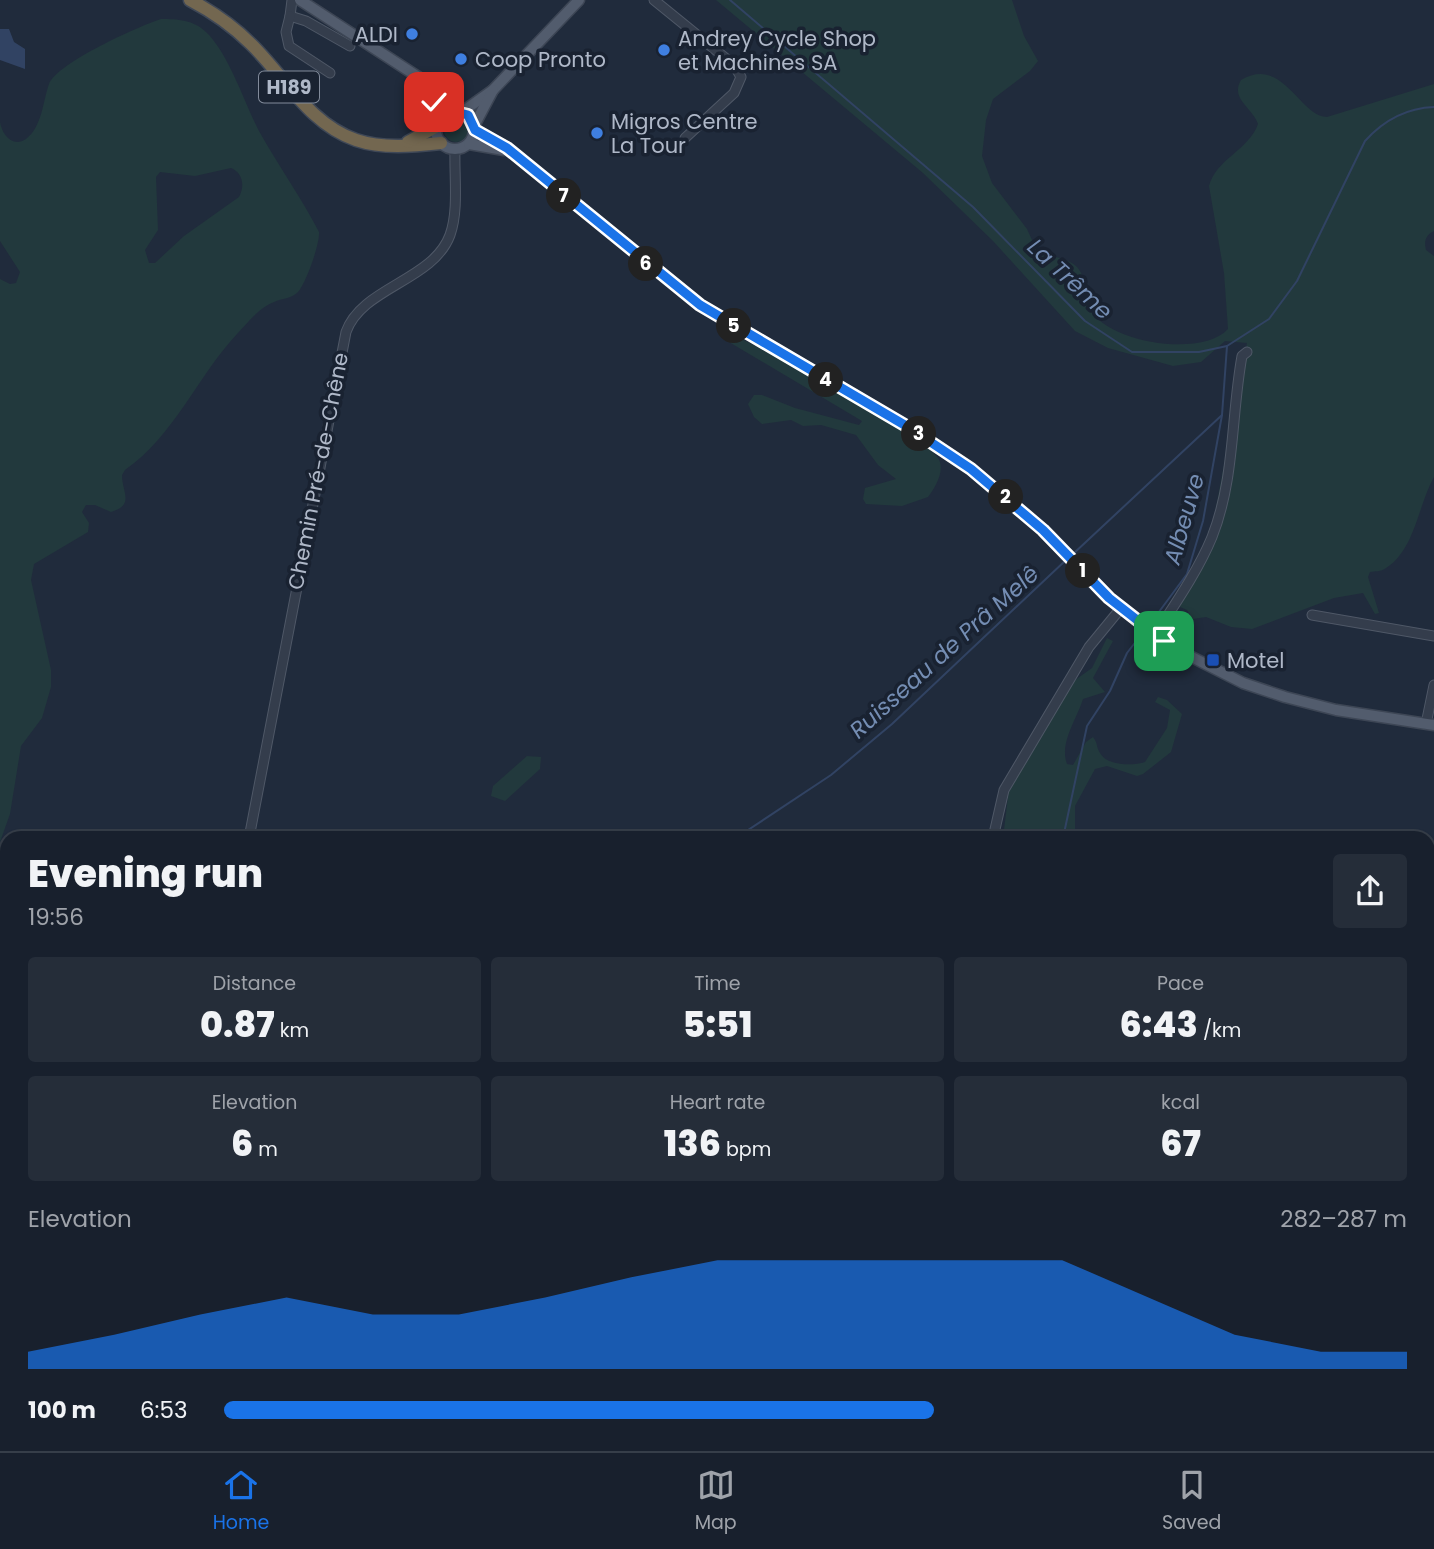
<!DOCTYPE html>
<meta charset="utf-8">
<style>
:root{--surface:#18202d;--page:#252d39;--text:#f1f3f6;--muted:#9fa3aa;--line:#363e49;--accent:#1a73e8}
body{margin:0;font-family:Poppins,sans-serif;background:var(--page);color:var(--text);height:100vh;display:flex;flex-direction:column;font-size:26px;white-space:nowrap}
*{box-sizing:border-box;margin:0}
p{font-size:23px;color:var(--muted)}
.icon{flex:none;width:38px;height:38px;fill:none;stroke:currentColor;stroke-width:2;stroke-linecap:round;stroke-linejoin:round}
.map{position:relative;flex:1;overflow:hidden}
.details{position:absolute;left:0px;top:831px;width:1435px;height:621px;display:flex;flex-direction:column;background:var(--surface);border-radius:21px 21px 0 0;box-shadow:0 2px 5px #0004,0 0 0 2px var(--line)}
.details>*{flex:none}
.pin{position:absolute;display:grid;place-items:center;width:60px;height:60px;color:#fff;margin:-30px;border-radius:14px;box-shadow:0 4px 10px #0006}
.km{position:absolute;width:35px;height:35px;margin:-18px;border-radius:50%;background:#222;color:#fff;font-size:19px;line-height:35px;text-align:center}
.round{display:grid;place-items:center;flex:none;width:74px;height:74px;border-radius:7px;background:var(--page)}
.summary{display:flex;align-items:center;justify-content:space-between;height:119px;padding:0 28px}
h1{font-size:38px;font-weight:800;line-height:52px}
.figures{display:grid;grid-template-columns:repeat(3,1fr);gap:10px;height:119px;padding:7px 28px}
.figures div{display:grid;align-content:center;border-radius:7px;background:var(--page);text-align:center}
.figures b{font-size:35px;font-weight:800}
.figures small{font-size:19px;font-weight:400}
.figures p{font-size:19px}
.chart{height:196px;padding:14px 28px}
.chart p{display:flex;justify-content:space-between}
.chart svg{width:100%;height:126px;margin-top:7px;fill:var(--accent);opacity:.7}
ul{padding:0 28px;list-style:none;font-size:23px}
li{display:grid;grid-template-columns:112px 84px 1fr;align-items:center;height:52px}
li i{height:18px;border-radius:9px;background:var(--accent)}
.menu{display:flex;justify-content:space-around;align-items:center;height:98px;border-top:2px solid var(--line);background:var(--surface);font-size:19px;color:var(--muted)}
.menu a{display:grid;justify-items:center;gap:4px}
.menu .active{color:var(--accent)}
.map>svg:first-child{display:block}
.green{fill:#22393d;fill-rule:evenodd}
.water{fill:#314363}
.lines{fill:none;stroke-linecap:round;stroke-linejoin:round}
.stream{stroke:#314363;stroke-width:2}
.minor-casing{stroke:#4f5867;stroke-width:11}
.major-casing{stroke:#3d4655;stroke-width:13}
.highway-casing{stroke:#3f4857;stroke-width:15}
.minor{stroke:#343d4c;stroke-width:9}
.major{stroke:#525c6d;stroke-width:10}
.highway{stroke:#736750;stroke-width:12}
.route-casing{stroke:#fff;stroke-width:14}
.route{stroke:#1a73e8;stroke-width:9}
.shop-dot{fill:#3f7fe0;stroke:#192231;stroke-width:2.5}
.transit-dot{fill:#1a4fb4;stroke:#192231;stroke-width:2.5}
.labels{text-anchor:middle;dominant-baseline:central;stroke-width:7;stroke-linejoin:round;paint-order:stroke}
.shield{fill:#192231;stroke:#828b9b;stroke-width:2}
.shield-label{font-size:19px;font-weight:bold;fill:#afb8c8}
.poi-label{font-size:21px;fill:#afb8c8;stroke:#192231;text-anchor:start}
.street-label{font-size:21px;fill:#afb8c8;stroke:#192231}
.water-label{font-size:23px;font-style:italic;fill:#748db3;stroke:#192231}
</style>
<div class="map">
<svg width="1434" height="1451" viewBox="0 0 1434 1451">
<rect width="100%" height="100%" fill="#202b3c"/>
<g class="green">
<path d="M716,0H1012L1024,36L1038,61L1030,71L993,99L986,120L982,156L992,183L1027,229L1037,251C1049,258 1066,256 1077,267C1088,279 1082,295 1089,308C1107,343 1202,358 1228,329L1224,273L1209,186C1216,159 1249,150 1258,124C1252,107 1230,99 1241,80C1283,55 1299,116 1327,117L1434,84V231C1425,235 1424,242 1426,250L1434,256V477C1418,505 1415,550 1386,568C1381,572 1375,571 1370,572L1368,577L1379,613L1375,614L1363,593L1334,598L1252,629L1231,627L1206,617L1193,619L1187,610L1178,606L1199,575L1195,567L1214,518L1247,343L1225,341L1201,362L1173,366L1108,348L1075,331L993,241L923,173Z"/>
<path d="M161,19C177,19 194,20 206,32C229,54 244,102 259,131C278,165 301,197 319,232C320,244 306,283 298,292C291,299 282,298 274,302C259,308 248,322 237,334C197,377 174,436 125,470L122,475C122,492 135,505 111,512L95,505H86L82,512L89,523L88,532L34,564L31,580L51,670V687L42,718L21,746L10,814L0,842V279L10,284L16,283L20,272L0,241V122C2,135 13,148 26,139C42,127 43,101 49,84C57,63 139,26 161,19ZM231,168C243,173 245,186 239,197L184,236L155,263H149L145,250L158,230L156,177L160,172L195,176Z"/>
<circle cx="456" cy="130" r="12"/>
<path d="M729,333C764,349 921,433 938,458C946,470 935,488 928,497L902,506L866,504L863,499L865,488L896,479L878,465L856,435L821,425L803,426L791,420L762,424L754,417L748,404L754,395H762L795,408L859,425L862,421L729,342L725,335Z"/>
<path d="M1107,638L1113,641L1093,678L1105,692L1083,699C1077,719 1059,743 1067,764L1073,765L1086,742L1093,737C1098,743 1096,747 1100,753C1107,766 1133,766 1145,762L1167,728L1170,710L1155,702L1158,697L1167,700L1182,714L1171,752L1143,774L1137,776L1107,766L1095,769L1075,806V838H1003L1009,789L1071,683L1092,668Z"/>
<polygon points="527,756 541,757 540,769 505,801 491,796 493,786"/>
<polygon points="1022,1446 1082,1446 1081,1451 1023,1451"/>
</g>
<polygon class="water" points="0,29 9,29 14,42 25,49 25,69 0,60"/>
<g class="lines">
<g class="stream">
<path d="M730,0L973,207L1085,321L1132,352H1199L1227,346L1269,319L1297,281L1365,141C1383,121 1406,108 1434,107"/>
<polyline points="1073,554 1222,415"/>
<polyline points="1150,624 1187,574 1203,521 1222,415 1227,346"/>
<polyline points="736,838 831,775 892,724 1066,560"/>
<polyline points="1063,838 1087,726 1110,691 1127,653 1144,631"/>
<polyline points="0,1219 7,1217"/>
<polyline points="1052,1446 1052,1451"/>
<polyline points="159,1451 165,1446"/>
<polyline points="396,1451 402,1446"/>
</g>
<g class="minor-casing">
<g id="minor">
<polyline points="292,0 290,16 306,21 350,46"/>
<polyline points="654,0 734,65 741,77 734,93 685,138"/>
<polyline points="290,16 286,32 289,46 330,73"/>
<polyline points="1312,615 1434,636"/>
<path d="M1155,635C1175,604 1198,571 1212,537C1235,479 1231,416 1242,356L1247,352"/>
<polyline points="1426,724 1434,685"/>
<path d="M249,838L346,332C362,287 433,281 450,235C459,210 454,176 455,149"/>
<polyline points="993,838 1004,790 1089,647 1121,608"/>
<polyline points="0,1357 7,1346"/>
<polyline points="1020,1446 1020,1451"/>
<polyline points="0,1447 7,1451"/>
</g>
</g>
<g class="major-casing">
<g id="major">
<polyline points="300,0 426,82 456,111"/>
<polyline points="425,89 434,102 439,120"/>
<circle cx="455" cy="130" r="19"/>
<polyline points="462,112 493,90 579,0"/>
<polyline points="474,126 493,90"/>
<polyline points="475,130 507,148 700,305 908,427 971,469 1043,530 1109,598 1170,646 1243,683 1285,697 1336,710 1434,725"/>
<polyline points="469,144 504,150"/>
</g>
</g>
<g class="highway-casing">
<g id="highway">
<path d="M190,0C213,12 233,26 251,44C285,77 309,124 356,140C382,149 414,146 441,143"/>
<polyline points="408,142 437,126"/>
</g>
</g>
<use href="#minor" class="minor"/>
<use href="#major" class="major"/>
<use href="#highway" class="highway"/>
</g>
<g class="lines">
<g class="route-casing">
<polyline id="route" points="434,102 439,120 452,111 468,115 475,130 507,148 700,305 908,427 971,469 1043,530 1109,598 1164,641"/>
</g>
<use href="#route" class="route"/>
</g>
<g class="shop-dot">
<circle cx="412" cy="34" r="7"/>
<circle cx="664" cy="50" r="7"/>
<circle cx="461" cy="59" r="7"/>
<circle cx="597" cy="133" r="7"/>
</g>
<rect class="transit-dot" x="1206" y="653" width="14" height="14" rx="3.5"/>
<g class="labels">
<rect class="shield" x="259" y="71.5" width="60" height="31" rx="5"/>
<g class="shield-label">
<text x="289" y="87">H189</text>
</g>
<g class="poi-label">
<text x="398" y="34" text-anchor="end">ALDI</text>
<text x="678" y="38">Andrey Cycle Shop<tspan x="678" dy="24">et Machines SA</tspan></text>
<text x="475" y="59">Coop Pronto</text>
<text x="611" y="121">Migros Centre<tspan x="611" dy="24">La Tour</tspan></text>
<text x="1227" y="660">Motel</text>
</g>
<g class="street-label">
<text transform="translate(318 471) rotate(-79)">Chemin Pré-de-Chêne</text>
</g>
<g class="water-label">
<text transform="translate(1070 279) rotate(43)">La Trême</text>
<text transform="translate(1184 519) rotate(-74)">Albeuve</text>
<text transform="translate(944 652) rotate(-42)">Ruisseau de Prâ Melê</text>
</g>
</g>
</svg>
<div class="pin" style="left:1164px;top:641px;background:#1e9e55"><svg class="icon" aria-label="arrive" viewBox="0 0 24 24"><path d="M6 21V4h12l-3 4 3 4H6"/></svg></div>
<div class="pin" style="left:434px;top:102px;background:#d93025"><svg class="icon" aria-label="check" viewBox="0 0 24 24"><path d="M5 12l5 5 9-10"/></svg></div>
<b class="km" style="left:1083px;top:571px">1</b>
<b class="km" style="left:1006px;top:497px">2</b>
<b class="km" style="left:919px;top:434px">3</b>
<b class="km" style="left:826px;top:380px">4</b>
<b class="km" style="left:734px;top:326px">5</b>
<b class="km" style="left:646px;top:264px">6</b>
<b class="km" style="left:564px;top:196px">7</b>
<section class="details">
<div class="summary"><div><h1>Evening run</h1><p>19:56</p></div><a class="round"><svg class="icon" aria-label="share" viewBox="0 0 24 24"><path d="M12 15V3M7 8l5-5 5 5M5 13v7h14v-7"/></svg></a></div>
<div class="figures">
<div><p>Distance</p><b>0.87<small> km</small></b></div>
<div><p>Time</p><b>5:51</b></div>
<div><p>Pace</p><b>6:43<small> /km</small></b></div>
</div>
<div class="figures">
<div><p>Elevation</p><b>6<small> m</small></b></div>
<div><p>Heart rate</p><b>136<small> bpm</small></b></div>
<div><p>kcal</p><b>67</b></div>
</div>
<div class="chart"><p><span>Elevation</span>282–287 m</p>
<svg viewBox="0 0 160 44" preserveAspectRatio="none"><path d="M0 44V38L10 32L20 25L30 19L40 25L50 25L60 19L70 12L80 6L90 6L100 6L110 6L120 6L130 19L140 32L150 38L160 38V44z"/></svg>
</div>
<ul>
<li><b>100 m</b>6:53<i style="width:60%"></i></li>
</ul>
</section>
</div>
<nav class="menu">
<a class="active"><svg class="icon" aria-label="home" viewBox="0 0 24 24"><path d="M3 11l9-7 9 7M6 9v11h12V9"/></svg>Home</a>
<a><svg class="icon" aria-label="map" viewBox="0 0 24 24"><path d="M3 6l6-2 6 2 6-2v14l-6 2-6-2-6 2zM9 4v14M15 6v14"/></svg>Map</a>
<a><svg class="icon" aria-label="saved" viewBox="0 0 24 24"><path d="M7 4h10v16l-5-4-5 4z"/></svg>Saved</a>
</nav>
